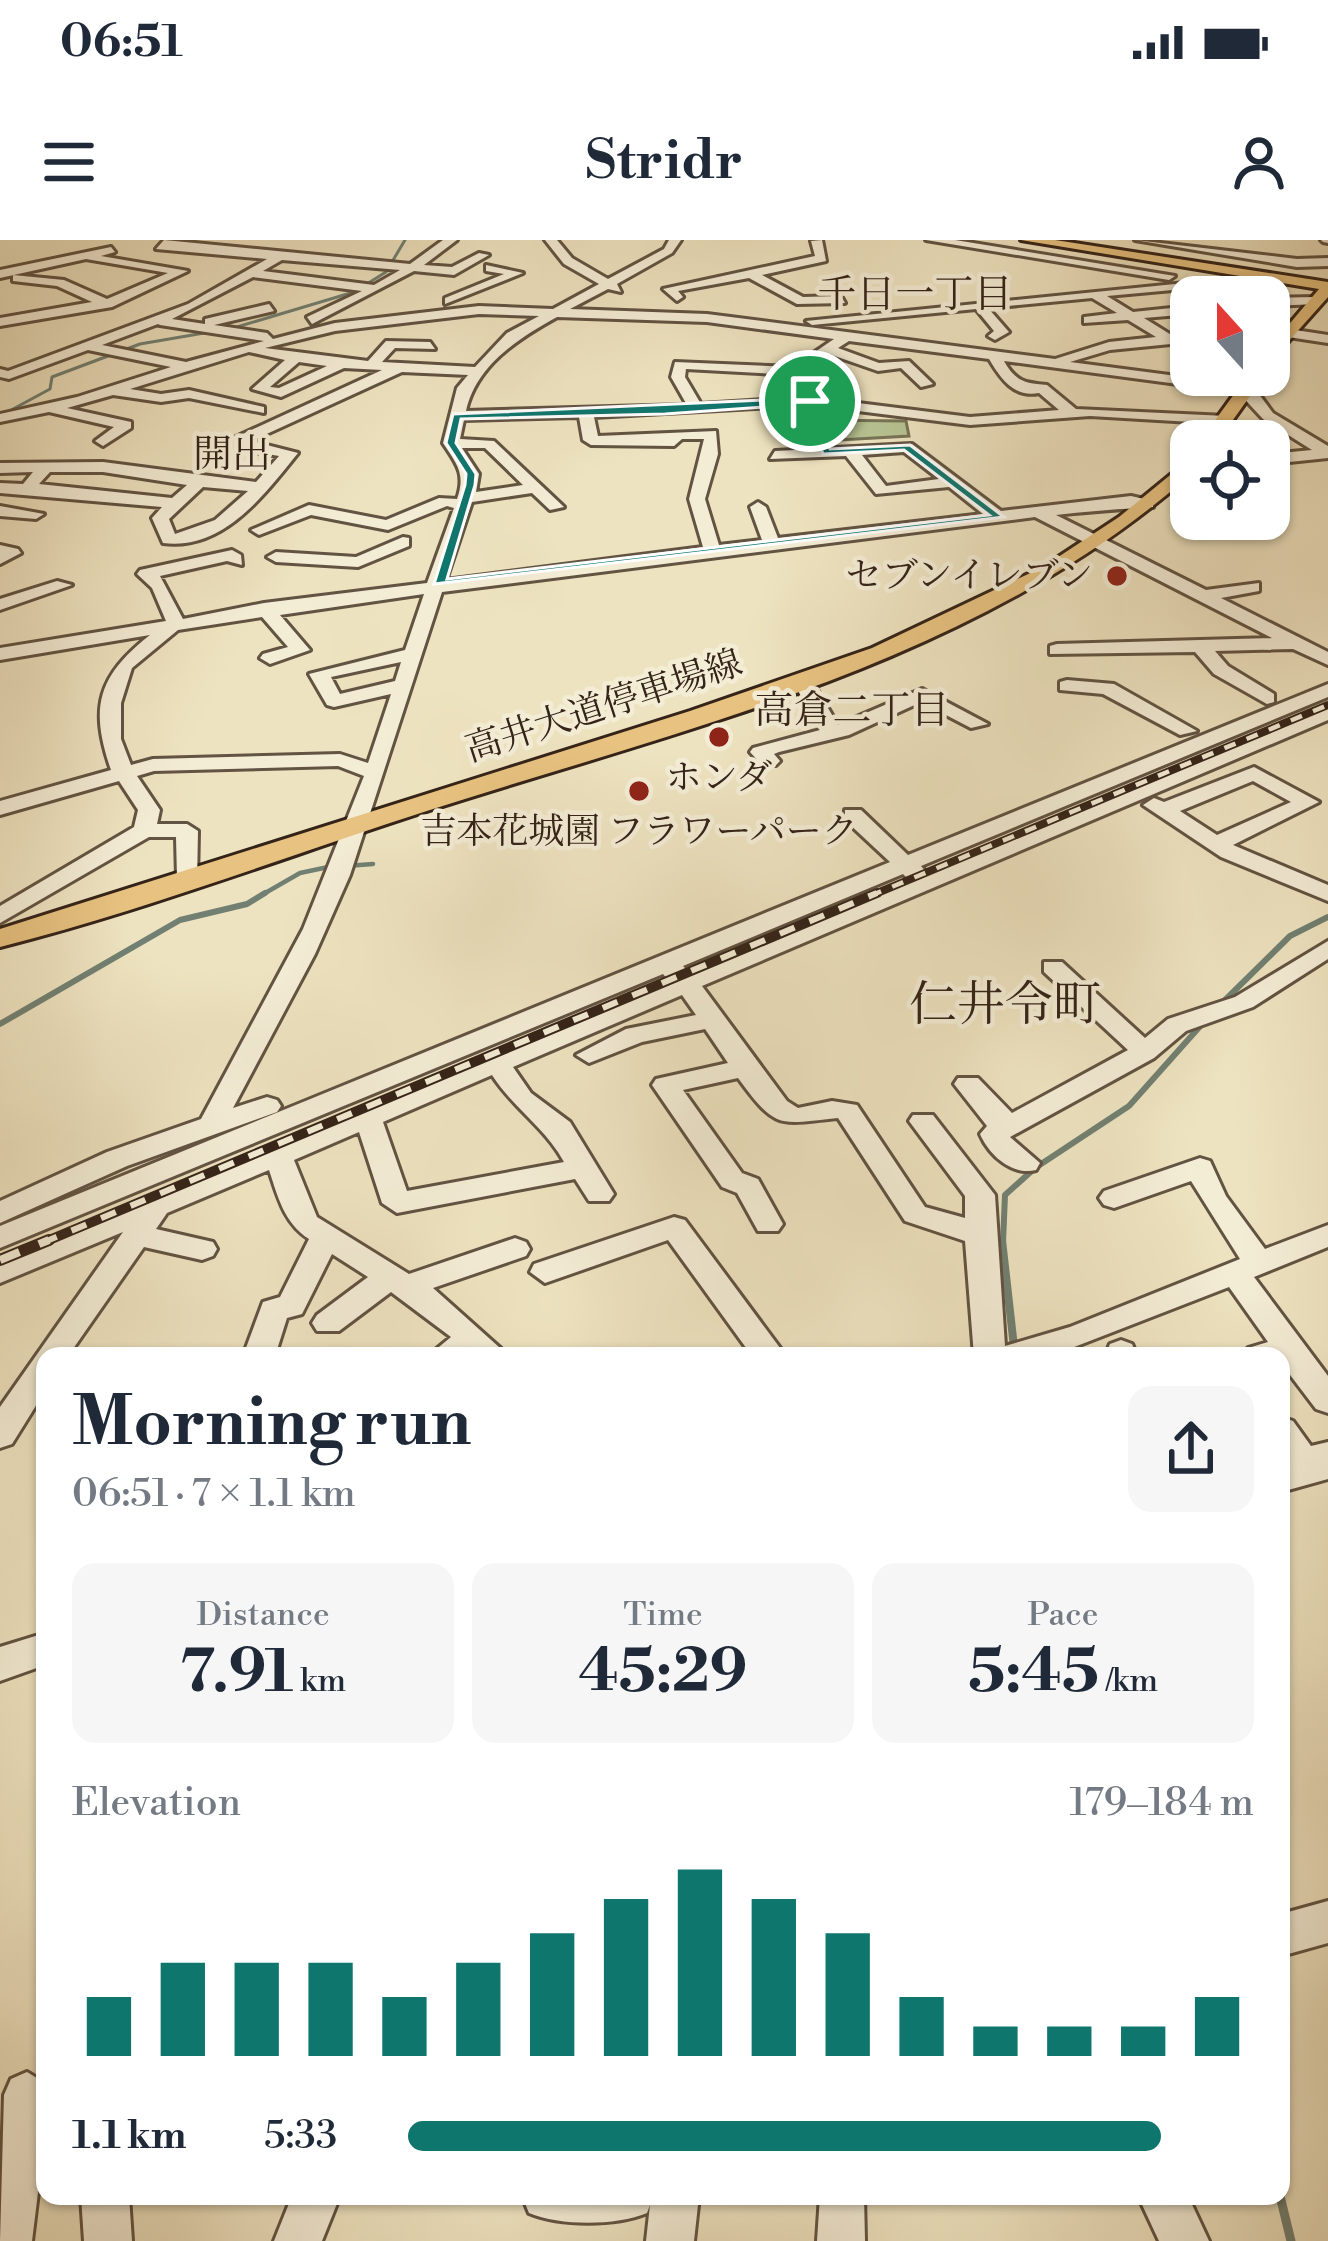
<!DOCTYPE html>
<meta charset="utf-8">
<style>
:root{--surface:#fff;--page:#f6f6f7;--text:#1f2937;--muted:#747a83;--accent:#0f766e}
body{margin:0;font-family:"Libre Bodoni","Noto Serif JP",serif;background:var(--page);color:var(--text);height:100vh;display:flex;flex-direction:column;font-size:45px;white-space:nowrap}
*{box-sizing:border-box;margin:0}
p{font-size:39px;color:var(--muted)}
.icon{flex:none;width:66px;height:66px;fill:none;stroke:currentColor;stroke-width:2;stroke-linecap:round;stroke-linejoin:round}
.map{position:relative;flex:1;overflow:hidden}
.details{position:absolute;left:36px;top:1107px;width:1254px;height:858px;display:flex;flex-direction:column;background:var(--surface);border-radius:24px;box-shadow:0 3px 9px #0004}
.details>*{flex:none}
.needle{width:78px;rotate:339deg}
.buttons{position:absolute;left:1170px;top:36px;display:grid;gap:24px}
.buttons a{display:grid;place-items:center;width:120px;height:120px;border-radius:24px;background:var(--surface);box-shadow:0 3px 9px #0004;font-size:60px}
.pin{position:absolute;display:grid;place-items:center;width:102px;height:102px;color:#fff;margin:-51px;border:6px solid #fff;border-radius:50%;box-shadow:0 3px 12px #0007}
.round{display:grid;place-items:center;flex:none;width:126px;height:126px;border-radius:24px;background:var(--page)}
.summary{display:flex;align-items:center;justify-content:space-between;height:204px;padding:0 36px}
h1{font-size:66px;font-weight:700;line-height:90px}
.stats{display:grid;grid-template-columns:repeat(3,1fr);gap:18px;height:204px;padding:12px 36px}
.stats div{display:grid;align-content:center;border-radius:24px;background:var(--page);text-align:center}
.stats b{font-size:60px;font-weight:700}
.stats small{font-size:33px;font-weight:400}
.stats p{font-size:33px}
.chart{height:336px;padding:24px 36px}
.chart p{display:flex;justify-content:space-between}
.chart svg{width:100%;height:216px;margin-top:12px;stroke:var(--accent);stroke-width:6}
ul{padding:0 36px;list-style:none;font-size:39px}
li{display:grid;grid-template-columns:192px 144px 1fr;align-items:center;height:90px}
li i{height:30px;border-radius:15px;background:var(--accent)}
.status{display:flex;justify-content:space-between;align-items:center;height:84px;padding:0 60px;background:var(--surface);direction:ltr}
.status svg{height:33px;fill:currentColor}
header{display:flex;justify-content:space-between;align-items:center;height:156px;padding:0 36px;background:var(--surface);font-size:54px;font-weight:700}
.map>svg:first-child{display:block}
.green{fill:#b8c493;stroke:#767456;stroke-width:3}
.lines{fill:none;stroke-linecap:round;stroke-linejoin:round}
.stream-far4{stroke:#718072;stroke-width:3}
.stream-far3{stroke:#718072;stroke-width:4.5}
.stream-far2{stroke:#718072;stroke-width:6}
.stream-far1{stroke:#718072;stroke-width:8}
.stream{stroke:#718072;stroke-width:9}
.minor-casing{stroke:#625342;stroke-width:6}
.major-casing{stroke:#342318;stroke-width:6}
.minor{fill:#f4edd6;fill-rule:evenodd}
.major{fill:#e7c280;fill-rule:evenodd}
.rail-far2-casing{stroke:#342318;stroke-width:8}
.rail-far1-casing{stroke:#342318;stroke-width:10}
.rail-casing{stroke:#342318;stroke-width:12}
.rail-far2{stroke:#f4edd6;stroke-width:4.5;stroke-dasharray:12;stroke-linecap:butt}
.rail-far1{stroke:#f4edd6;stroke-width:6;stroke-dasharray:16;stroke-linecap:butt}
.rail{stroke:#f4edd6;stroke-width:8;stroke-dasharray:21;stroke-linecap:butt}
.route{fill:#0f766e;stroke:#fff;stroke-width:3;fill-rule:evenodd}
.poi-dot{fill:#8f2418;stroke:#f4edd6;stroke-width:4.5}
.labels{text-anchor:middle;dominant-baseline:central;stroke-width:9;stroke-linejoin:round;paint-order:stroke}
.far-poi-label{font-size:36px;fill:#342318;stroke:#f4edd6}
.far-street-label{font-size:36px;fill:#342318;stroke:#f4edd6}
.far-neighbourhood-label{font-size:39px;fill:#342318;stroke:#f4edd6}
.far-quarter-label{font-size:39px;fill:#342318;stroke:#f4edd6}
.quarter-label{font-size:48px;fill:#342318;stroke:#f4edd6}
</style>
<div class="status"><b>06:51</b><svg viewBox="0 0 49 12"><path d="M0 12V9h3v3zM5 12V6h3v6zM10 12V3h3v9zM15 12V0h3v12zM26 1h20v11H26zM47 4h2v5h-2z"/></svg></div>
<header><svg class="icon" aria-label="menu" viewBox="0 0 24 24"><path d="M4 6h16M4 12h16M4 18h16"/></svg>Stridr<svg class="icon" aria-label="person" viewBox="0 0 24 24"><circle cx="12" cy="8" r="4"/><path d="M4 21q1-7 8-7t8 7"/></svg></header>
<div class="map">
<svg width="1328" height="2001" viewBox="0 0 1328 2001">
<rect width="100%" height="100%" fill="#eee3c0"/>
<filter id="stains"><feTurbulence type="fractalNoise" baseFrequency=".00167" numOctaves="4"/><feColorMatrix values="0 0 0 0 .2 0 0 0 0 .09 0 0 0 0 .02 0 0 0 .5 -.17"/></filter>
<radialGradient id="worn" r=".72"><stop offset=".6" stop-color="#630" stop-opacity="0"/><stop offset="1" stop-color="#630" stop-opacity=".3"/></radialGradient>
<polygon class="green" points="816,180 906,181 909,196 822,201"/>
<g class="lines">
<g class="stream-far4">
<polyline points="230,89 354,52 386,32 405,0"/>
<polyline points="2,175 50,149 52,137 140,104 210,92"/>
</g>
<g class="stream-far3">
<polyline points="346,626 373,624"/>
<polyline points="260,656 300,633 333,626"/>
</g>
<g class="stream-far2">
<polyline points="1220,765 1290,696 1328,677"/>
<polyline points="0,784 180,680 247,664 265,653"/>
<polyline points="1003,1003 1005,955 1035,928 1129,866 1203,783"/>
</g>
<polyline class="stream-far1" points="1002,1000 1015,1116"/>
<polyline class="stream" points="1280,1956 1291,2001"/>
<g class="minor-casing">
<g id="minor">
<path d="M164,0L410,24L443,0H457L424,25L452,27L479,13L489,15L454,35L414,31L312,84L307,77L362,51L253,37L172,79L205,84V79L269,64L274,71L214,85L267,93L273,99L335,83L479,66L553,69L599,44L564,24L545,0H557L572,18L608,39L664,9L669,0H681L672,13L617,44L621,52L608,49L570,69L707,74L1055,119L1109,102L1156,97L1128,80L1084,83V77L1117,73L1092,58L988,68L1009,92L995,100L988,96L994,91L976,69L812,85L806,81L1275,34L1271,41L1107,56L1133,72L1191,66V74L1144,78L1173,96L1191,94V102L1110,110L1070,122L1253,146L1273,173L1328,206V218L1269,224V214L1312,210L1263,179L1238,152L1004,121C1016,142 1025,143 1047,145L1076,169L1226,176L1233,180L1226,184L1090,176L970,185L810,165L594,177L598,196L716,191L718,214L705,259L719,305L762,300L750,267L758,262L766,267L778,298L983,274L949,247L876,254L846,216L770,219L775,211L912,204L1001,271L1131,256L1153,261V267C1121,269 1088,271 1056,275L1206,350L1259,343V351L1221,358L1328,412V425L1293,409L1215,411L1228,426L1274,454V462L1267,464L1214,434L1195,412L1050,414V406L1057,404L1272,398L1035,277L442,352L350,635L315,714L233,868L267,857L277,860L281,866L277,872L127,926L0,983V961L107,912L201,879L303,689L364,536L338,526L154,531L137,536L160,570L157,584H187L198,591L197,643L189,645L177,638L176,597H149L0,683V666L134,587L138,570L119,541L0,575V561L111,530C89,467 98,436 150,395L0,420V408L166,381L152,348L137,334L140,330L232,310L241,315L242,325L227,321L160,336L183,379L264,363L427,343L454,268L447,266L388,290L311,275L259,295L251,290L309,265L386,280L439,258L457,259C466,234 457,224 443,203L457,148L468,135L402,132L251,201L298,213C264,255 223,311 163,303L152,278L162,267L0,253V243L23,244L33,232L0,233V223L103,222L256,242L279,216L244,210L236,197L382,130L344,128L281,157L252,149L285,120L249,112L130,149L161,154L189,150L264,167V173L189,158L161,162L113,155L67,168L131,182V188L103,206L95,201L114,187L49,172L0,182V174L77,157L171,127L88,110L9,139L0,137V129L8,131L188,64L267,19L156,9ZM282,20L400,30L374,45L263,31ZM479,74L539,76L507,93L475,127L382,122L395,108L435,109L430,102L386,101L368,121L265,108L335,91ZM557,77L707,82L834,99L793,127L675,122L671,137L687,165L466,171C476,126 517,99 557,77ZM158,84L160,85L264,101L186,122L102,105ZM849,101L989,119C1001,139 1014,158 1039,153L1059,170L970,177L810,157L701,164L685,137L686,129L796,135L829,114L878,131L901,128L921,147L933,144L909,121L879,123L838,108ZM299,122L327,126L279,148L270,147ZM579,177L583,200L591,205L674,206L682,199H704L689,259L703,307L446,340L472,262L532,253L550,270L564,267L494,201L460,199L464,180ZM462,208H485L523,245L476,252L479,234ZM904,212L939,239L886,246L862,215ZM50,232H103L187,245L172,258L39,244ZM203,247L248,251L215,280L175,294L169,279ZM424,354L405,410L309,434L327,465L334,467L391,454L368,523L340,514L153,519L131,525L121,499V463L132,428L178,390L262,377L288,407L263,414L260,418L270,424L310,410L280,375ZM401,422L395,441L340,454L331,437Z"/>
<polygon points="822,0 826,21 762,35 803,57 841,56 845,63 797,64 749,38 678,51 683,57 677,61 663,49 815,16 811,1"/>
<polygon points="926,0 955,0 1175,36 1169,40"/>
<polygon points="1135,0 1297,19 1328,18 1328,26 1297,27"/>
<polygon points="1321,0 1328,0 1328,3 1323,2"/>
<polygon points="111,7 115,12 101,16 188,31 112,67 0,86 0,78 92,62 57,46 13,41 13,35 64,40 107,59 168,33 86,19 0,38 0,30"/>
<polygon points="486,25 523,33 445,64 445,58 504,34 486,31"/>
<polygon points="1314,57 1318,64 1269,66 1269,58"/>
<polygon points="1269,86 1328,95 1328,103 1269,94"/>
<polygon points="0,266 44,274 36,279 0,276"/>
<polygon points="403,297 409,298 409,306 358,327 276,322 267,317 276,312 356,317"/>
<polygon points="0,305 18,309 21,313 0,324"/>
<polygon points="57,341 72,345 0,370 0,359"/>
<polygon points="802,434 809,436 838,485 922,449 988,484 971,488 921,462 849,495 779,512 774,514 780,521 776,525 762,525 750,512 753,508 820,490 792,440"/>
<polygon points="1067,440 1114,444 1197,491 1180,495 1103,454 1060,450 1060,442"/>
<path d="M1328,444V457L921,626L927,633L1328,467V480L702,746L787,861L798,868L832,861L857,865L925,967L965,978V956L909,881L913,875H933L995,955L1005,1106L1070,1087L1240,1019L1191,941L1114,968L1104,965L1099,958L1104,951L1200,918L1210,921L1226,956L1265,1009L1328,985V1007L1254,1037L1328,1136V1173L1316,1169L1281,1123V1116H1243L1248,1108L1268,1102L1229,1047L1051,1116H974L965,1001L905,981L838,878C778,884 777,891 738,838L683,850L742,933L758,939L783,984L778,991H758L737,953L722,947L652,845L656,839L728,823L705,789L642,802L589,823L576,815L626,789L696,775L682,755L513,827L531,853L570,882L614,954L609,961H589L575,939L397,973L382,963L359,892L294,920L317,977L409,1034L515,998L526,1002L530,1009L526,1016L433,1048L509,1116H428L451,1097L391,1052L339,1091H317L312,1083L317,1075L368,1037L332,1014L302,1074L287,1078L275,1116H243L263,1062L280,1057L309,999C284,983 278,957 269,930L167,973L156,989L213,1002L217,1009L213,1016L202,1020L144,1007L68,1116H45V1151L12,1204L0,1208V1167L123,992L0,1043V1020L669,741L663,734L0,1008V986L890,622L845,580V570H861L908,615ZM903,634L909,640L689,732L683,726ZM492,835C514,869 545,887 564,922L407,951L383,882Z"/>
<path d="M1254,527L1319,562L1233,605L1328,645V661L1221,617L1143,565L1154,558L1164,562ZM1253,541L1291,562L1217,595L1180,571Z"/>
<path d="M1328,701V719L1253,767L1186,791L1154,818L1010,897L1040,923L1036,930C1012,936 989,915 980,894L987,886L954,844L958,838H978L1012,873L1128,810L1044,732V722H1062L1145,798L1168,779L1235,757Z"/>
<polygon points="674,977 685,980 786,1116 752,1116 668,1000 545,1043 530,1032 534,1024"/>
<polygon points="1121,1100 1132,1104 1137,1116 1105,1116 1110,1104"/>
<polygon points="1281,1177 1293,1181 1311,1206 1328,1202 1328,1239 1281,1252 1281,1224 1285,1223"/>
<polygon points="45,1393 45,1425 0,1441 0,1407"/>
<polygon points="1328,1661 1328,1703 1281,1716 1281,1674"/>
<polygon points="27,1832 45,1843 45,1896 32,2001 0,2001 4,1855 11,1839"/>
<polygon points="81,1956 129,1956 132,2001 84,2001"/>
<polygon points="292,1956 340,1956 322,2001 274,2001"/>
<path d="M522,1956H699L694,2001H646L650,1965L647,1973C616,1986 560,1986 529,1973Z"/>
<polygon points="820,1956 864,1956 865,2001 817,2001"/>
<polygon points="1138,1956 1188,1956 1209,2001 1159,2001"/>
</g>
</g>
<g class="major-casing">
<g id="major">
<polygon points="1021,0 1055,0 1328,42 1328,57 1269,123 1269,108 1319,49"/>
<polygon points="1248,135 1265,135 1218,201 1200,201"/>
<path d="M1191,218V234C980,421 696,485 433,569C290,615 146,670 0,707V689L690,471L872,408L1043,327L1119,277Z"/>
</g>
</g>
<use href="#minor" class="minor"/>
<use href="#major" class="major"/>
<g class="rail-far2-casing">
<polyline id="rail-far2" points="870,656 1328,465"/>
</g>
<g class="rail-far1-casing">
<polyline id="rail-far1" points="42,1003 877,653"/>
</g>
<g class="rail-casing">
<polyline id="rail" points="0,1020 49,1000"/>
</g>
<use href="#rail-far2" class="rail-far2"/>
<use href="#rail-far1" class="rail-far1"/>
<use href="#rail" class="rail"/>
</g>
<path class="route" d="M810,158L830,209L910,205L1004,277L434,344L465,245L466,234L446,203L453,174ZM806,164L823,214L904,210L989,275L447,339L475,245L476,234L456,203L461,179L665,174Z"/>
<g class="poi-dot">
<circle cx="1117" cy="336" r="12"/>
<circle cx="719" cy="497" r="12"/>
<circle cx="639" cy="551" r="12"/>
</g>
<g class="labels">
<g class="far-poi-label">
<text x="1093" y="336" text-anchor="end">セブンイレブン</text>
<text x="719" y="538">ホンダ</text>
<text x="639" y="592">吉本花城園 フラワーパーク</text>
</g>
<g class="far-street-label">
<text transform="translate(604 467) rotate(-18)">高井大道停車場線</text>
</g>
<g class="far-neighbourhood-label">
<text x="915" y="55">千日一丁目</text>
<text x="852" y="471">高倉二丁目</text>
</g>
<g class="far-quarter-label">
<text x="232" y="215">開出</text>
</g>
<g class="quarter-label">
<text x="1005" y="766">仁井令町</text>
</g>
</g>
<rect width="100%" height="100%" filter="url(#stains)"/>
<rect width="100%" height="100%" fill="url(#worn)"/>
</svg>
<div class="buttons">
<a><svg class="needle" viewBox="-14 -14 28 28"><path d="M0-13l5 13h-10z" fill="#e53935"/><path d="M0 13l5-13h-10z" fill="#747a83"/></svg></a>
<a><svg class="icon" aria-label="locate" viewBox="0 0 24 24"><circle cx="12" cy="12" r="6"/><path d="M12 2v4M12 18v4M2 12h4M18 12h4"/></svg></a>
</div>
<div class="pin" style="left:810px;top:161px;background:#1e9e55"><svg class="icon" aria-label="arrive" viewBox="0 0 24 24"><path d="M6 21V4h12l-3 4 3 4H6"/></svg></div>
<section class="details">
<div class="summary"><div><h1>Morning run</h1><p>06:51 · 7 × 1.1 km</p></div><a class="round"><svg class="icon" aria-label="share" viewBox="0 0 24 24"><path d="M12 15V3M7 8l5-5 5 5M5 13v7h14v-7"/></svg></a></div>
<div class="stats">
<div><p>Distance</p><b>7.91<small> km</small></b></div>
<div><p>Time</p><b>45:29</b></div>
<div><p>Pace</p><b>5:45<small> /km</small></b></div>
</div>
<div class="chart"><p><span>Elevation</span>179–184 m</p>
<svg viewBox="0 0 160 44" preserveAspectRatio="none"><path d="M5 44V32M15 44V25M25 44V25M35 44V25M45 44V32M55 44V25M65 44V19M75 44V12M85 44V6M95 44V12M105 44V19M115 44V32M125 44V38M135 44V38M145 44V38M155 44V32"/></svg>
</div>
<ul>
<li><b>1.1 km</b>5:33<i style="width:89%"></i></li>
</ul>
</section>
</div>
